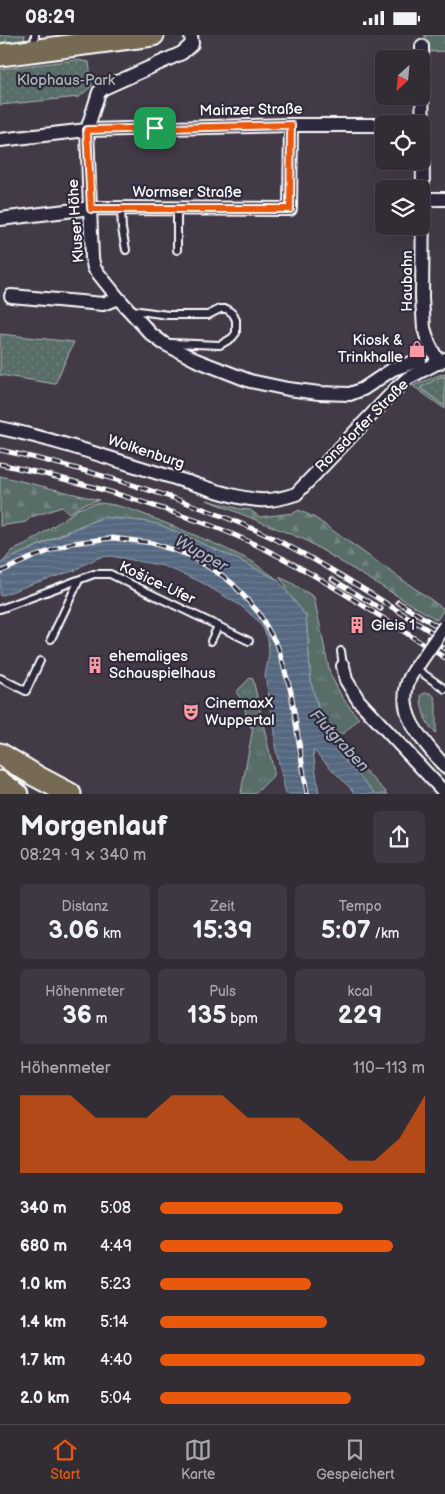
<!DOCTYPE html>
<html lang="de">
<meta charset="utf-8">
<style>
:root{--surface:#322c35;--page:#3d3841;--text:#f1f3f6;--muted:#a8a7ad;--line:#4d4850;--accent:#ea580c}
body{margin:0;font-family:"Balsamiq Sans",sans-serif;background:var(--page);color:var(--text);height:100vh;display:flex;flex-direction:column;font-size:19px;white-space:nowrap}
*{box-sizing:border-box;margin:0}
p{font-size:16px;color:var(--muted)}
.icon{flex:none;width:28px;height:28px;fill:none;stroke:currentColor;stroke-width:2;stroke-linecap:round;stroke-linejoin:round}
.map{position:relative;height:759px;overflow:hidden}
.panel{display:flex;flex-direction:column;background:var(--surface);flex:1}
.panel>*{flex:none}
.needle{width:32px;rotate:206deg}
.buttons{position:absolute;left:375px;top:15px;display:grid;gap:10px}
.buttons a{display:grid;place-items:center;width:55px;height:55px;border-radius:8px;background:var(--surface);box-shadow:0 5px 20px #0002,0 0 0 1px var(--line);font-size:25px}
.pin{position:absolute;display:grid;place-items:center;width:42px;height:42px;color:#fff;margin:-21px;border-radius:10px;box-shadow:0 2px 8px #0006}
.round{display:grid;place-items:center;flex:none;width:52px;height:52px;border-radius:8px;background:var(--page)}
.headline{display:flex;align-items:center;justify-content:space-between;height:85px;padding:0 20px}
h1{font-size:28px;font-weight:800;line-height:38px}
.stats{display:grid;grid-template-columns:repeat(3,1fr);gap:8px;height:85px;padding:5px 20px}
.stats div{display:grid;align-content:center;border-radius:8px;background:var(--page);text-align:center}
.stats b{font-size:25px;font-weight:800}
.stats small{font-size:14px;font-weight:400}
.stats p{font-size:14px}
.chart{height:140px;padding:10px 20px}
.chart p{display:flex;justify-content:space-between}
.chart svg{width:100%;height:90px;margin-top:5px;fill:var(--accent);opacity:.7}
ul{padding:0 20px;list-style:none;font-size:16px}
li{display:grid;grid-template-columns:80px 60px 1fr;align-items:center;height:38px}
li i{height:12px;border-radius:6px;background:var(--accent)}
.status{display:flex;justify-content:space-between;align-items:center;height:35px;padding:0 25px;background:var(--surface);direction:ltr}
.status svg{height:14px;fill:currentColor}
.tabs{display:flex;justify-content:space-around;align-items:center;height:70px;border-top:1px solid var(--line);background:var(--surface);font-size:14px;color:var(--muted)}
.tabs a{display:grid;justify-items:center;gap:2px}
.tabs .selected{color:var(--accent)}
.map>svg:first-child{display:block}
.grass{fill:url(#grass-tufts);stroke:#acb6b3}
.forest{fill:url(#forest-firs);stroke:#acb6b3}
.park{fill:url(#park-dots);stroke:#acb6b3}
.water{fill:url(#water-rules);stroke:#98a4b2}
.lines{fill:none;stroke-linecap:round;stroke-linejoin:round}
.lane-casing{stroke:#fff;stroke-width:10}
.street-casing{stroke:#fff;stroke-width:16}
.primary-casing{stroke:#fff;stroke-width:25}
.lane{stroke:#2f2a3d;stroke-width:6}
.street{stroke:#2f2a3d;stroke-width:12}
.primary{stroke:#766a55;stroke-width:21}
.rail-casing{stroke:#fff;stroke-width:5}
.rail{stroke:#2f2a3d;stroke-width:3;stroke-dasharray:9;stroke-linecap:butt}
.street-bridge-casing{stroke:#fff;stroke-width:16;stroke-linecap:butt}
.street-bridge{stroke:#2f2a3d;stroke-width:12}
.route-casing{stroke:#fff;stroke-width:10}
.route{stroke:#ea580c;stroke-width:6}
.labels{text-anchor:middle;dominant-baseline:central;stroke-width:4.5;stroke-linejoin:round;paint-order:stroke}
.park-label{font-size:15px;fill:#acb6b3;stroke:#2f2a3d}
.street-label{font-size:15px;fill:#fff;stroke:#2f2a3d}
.poi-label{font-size:15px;fill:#fff;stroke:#2f2a3d;text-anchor:start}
.water-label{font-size:16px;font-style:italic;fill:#aab3bf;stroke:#2f2a3d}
</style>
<div class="status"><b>08:29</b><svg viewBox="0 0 49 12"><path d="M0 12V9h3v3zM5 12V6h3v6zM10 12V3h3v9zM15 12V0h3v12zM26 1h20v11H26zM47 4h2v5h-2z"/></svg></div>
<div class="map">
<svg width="445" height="759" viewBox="0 0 445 759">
<defs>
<pattern id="grass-tufts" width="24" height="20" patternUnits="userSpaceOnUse" patternTransform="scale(1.25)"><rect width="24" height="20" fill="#586d67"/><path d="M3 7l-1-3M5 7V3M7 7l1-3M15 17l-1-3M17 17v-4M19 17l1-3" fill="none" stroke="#71837e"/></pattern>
<pattern id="forest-firs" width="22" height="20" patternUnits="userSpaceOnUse" patternTransform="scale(1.25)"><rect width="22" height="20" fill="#586d67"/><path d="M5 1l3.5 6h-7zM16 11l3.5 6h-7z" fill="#71837e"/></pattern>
<pattern id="park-dots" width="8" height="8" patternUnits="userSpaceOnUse" patternTransform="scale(1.25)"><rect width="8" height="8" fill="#586d67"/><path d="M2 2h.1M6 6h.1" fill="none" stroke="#71837e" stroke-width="1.8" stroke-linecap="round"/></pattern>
<pattern id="water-rules" width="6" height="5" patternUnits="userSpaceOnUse" patternTransform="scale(1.25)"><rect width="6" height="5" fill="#54677f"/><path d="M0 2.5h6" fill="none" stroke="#6e7e92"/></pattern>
</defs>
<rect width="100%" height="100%" fill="#433a47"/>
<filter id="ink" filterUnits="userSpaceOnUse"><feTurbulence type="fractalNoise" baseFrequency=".02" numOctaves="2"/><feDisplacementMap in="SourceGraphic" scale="10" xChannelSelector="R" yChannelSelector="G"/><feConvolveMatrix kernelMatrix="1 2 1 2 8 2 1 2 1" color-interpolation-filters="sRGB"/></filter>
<g filter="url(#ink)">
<g class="grass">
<polygon points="445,339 445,374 413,351 439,340"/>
<path d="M96,468C117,468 138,477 158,485C190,498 222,511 253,527C261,534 270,538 278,545L239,525L158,489L141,486L103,482L75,493L3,527L12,516L27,509L78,474Z"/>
<polygon points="279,542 290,547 314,562 330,639 342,662 359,684 344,698 339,699 338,698 333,700 338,714 338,719 318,673 311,648 306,581 285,554 287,552"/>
<polygon points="250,643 253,644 274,737 272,742 255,759 242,759 241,758 253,692 250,692 251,685 247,685 244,668 236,657"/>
<path d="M425,658H431L434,661L436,669V697L435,698C425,687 421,675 421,660Z"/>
<polygon points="347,717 388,759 376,759 346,727"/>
<polygon points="0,726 29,744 21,755 0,741"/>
</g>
<g class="forest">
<polygon points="0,0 25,0 23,10 0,9"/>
<path d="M425,0H445V16L429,17C423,13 425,6 425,0Z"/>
<polygon points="0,441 99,465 84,469 69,478 62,472 31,482 26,487 0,491"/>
<polygon points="207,465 240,474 250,475 260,482 294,478 299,475 315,483 444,574 437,585 305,505"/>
</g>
<g class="park">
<polygon points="76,25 89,27 92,51 79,62 0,70 0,34"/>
<polygon points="0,299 74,307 55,349 0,340"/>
<polygon points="442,341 445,343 445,371 420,353"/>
</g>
<polygon class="water" points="103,482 141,486 158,489 239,525 278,545 306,581 311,648 318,673 336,716 376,759 356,759 314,716 313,716 319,759 286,759 275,711 275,696 265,641 269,619 268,604 263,593 255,583 241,571 199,546 164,531 111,521 100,522 83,530 76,535 32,549 0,561 0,528"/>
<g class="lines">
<g class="lane-casing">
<g id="lane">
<polyline points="34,12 35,0"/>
<polyline points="121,174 122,194 126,215"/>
<polyline points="177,215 177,174"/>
<polyline points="132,275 168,280 208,280 220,274 227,274 233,279 236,285 236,298 232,303 220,310 170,308"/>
<polyline points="0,574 94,539 110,539 218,591 211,606"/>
<polyline points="218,591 249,606"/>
<polyline points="51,604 79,545"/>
<polyline points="341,616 343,631"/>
<polyline points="415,633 445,654"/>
<polyline points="0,643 26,656 40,626"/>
</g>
</g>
<g class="street-casing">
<g id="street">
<polyline points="191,0 192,9 182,18 104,53 99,57 87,95 92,223 94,233 118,263 151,299 163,308 196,325 250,346 288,354 319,358 350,359 363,354 393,334 420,325"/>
<polyline points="422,11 423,164 422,263 424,293 429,309 439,328"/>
<polyline points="0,105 87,95 291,90 384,90"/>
<polyline points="423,164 445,164"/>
<polyline points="0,184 91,173 290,174 291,90"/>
<polyline points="11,261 103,269 118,263"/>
<path d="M0,393C62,406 120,427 181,445C206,452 233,463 259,465C272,466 284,463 296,459L397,353L408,343L445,324"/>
<path d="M420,627C415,634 409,641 407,650C398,684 426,708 445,732"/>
<polyline points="343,631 346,645 359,666 445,758"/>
</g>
</g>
<g class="primary-casing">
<g id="primary">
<polyline points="0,20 153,0"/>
<polyline points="0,719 36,741 70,759"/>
<polyline points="0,747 17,759"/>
</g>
</g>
<use href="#lane" class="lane"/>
<use href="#street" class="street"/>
<use href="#primary" class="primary"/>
<g class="rail-casing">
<g id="rail">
<path d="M0,415C61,428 120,445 179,465C210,476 241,488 271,502C330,531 385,568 441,603"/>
<path d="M0,429C63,442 125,460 186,482C201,487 217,492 232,499C307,531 376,579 445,623"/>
<polyline points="0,537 33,522 72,508 113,503 152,508 189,520 223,541 233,549 259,578 278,612 291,657 307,759"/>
<polyline points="332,544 381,574"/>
<polyline points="398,567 445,596"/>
<polyline points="428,603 445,614"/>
</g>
</g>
<use href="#rail" class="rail"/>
<g class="street-bridge-casing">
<polyline id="street-bridge" points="420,627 445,591"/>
</g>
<use href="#street-bridge" class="street-bridge"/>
</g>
</g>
<g class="lines" filter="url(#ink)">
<g class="route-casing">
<polygon id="route" points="291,90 290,174 91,174 87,95"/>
</g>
<use href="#route" class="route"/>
</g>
<defs>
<g id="shop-bare" transform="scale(1.35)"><path d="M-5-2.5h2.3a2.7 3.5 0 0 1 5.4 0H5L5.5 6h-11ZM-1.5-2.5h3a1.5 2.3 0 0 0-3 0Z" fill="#ff9aa2" stroke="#2f2a3d" stroke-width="2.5" paint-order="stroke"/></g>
<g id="building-bare" transform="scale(1.35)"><path d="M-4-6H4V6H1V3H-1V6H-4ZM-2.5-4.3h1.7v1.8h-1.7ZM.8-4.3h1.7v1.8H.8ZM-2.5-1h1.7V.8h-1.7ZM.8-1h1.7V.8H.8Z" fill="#ff9aa2" stroke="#2f2a3d" stroke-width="2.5" paint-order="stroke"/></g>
<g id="theatre-bare" transform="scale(1.35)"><path d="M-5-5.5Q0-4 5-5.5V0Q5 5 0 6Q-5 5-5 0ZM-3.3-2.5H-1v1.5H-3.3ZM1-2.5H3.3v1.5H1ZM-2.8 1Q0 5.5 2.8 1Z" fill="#ff9aa2" stroke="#2f2a3d" stroke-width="2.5" paint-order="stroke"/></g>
</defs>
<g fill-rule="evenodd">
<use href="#shop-bare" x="417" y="314"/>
<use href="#building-bare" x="357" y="590"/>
<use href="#building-bare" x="95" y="630"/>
<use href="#theatre-bare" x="191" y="677"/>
</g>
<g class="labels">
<g class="park-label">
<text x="66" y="45">Klophaus-Park</text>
</g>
<g class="street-label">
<text transform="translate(251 75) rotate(-1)">Mainzer Straße</text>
<text x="187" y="157">Wormser Straße</text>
<text transform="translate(76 186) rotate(-94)">Kluser Höhe</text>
<text transform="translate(407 246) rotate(-90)">Haubahn</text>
<text transform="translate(362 391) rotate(-45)">Ronsdorfer Straße</text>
<text transform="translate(146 417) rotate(18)">Wolkenburg</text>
<text transform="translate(157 548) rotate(25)">Košice-Ufer</text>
</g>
<g class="poi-label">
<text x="403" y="305" text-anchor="end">Kiosk &amp;<tspan x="403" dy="17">Trinkhalle</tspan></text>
<text x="371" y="590">Gleis 1</text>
<text x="109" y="621">ehemaliges<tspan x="109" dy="17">Schauspielhaus</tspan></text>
<text x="205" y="668">CinemaxX<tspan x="205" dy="17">Wuppertal</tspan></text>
</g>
<g class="water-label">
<text transform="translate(201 519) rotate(29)">Wupper</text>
<text transform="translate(339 706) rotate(47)">Flutgraben</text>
</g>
</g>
</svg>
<div class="buttons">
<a><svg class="needle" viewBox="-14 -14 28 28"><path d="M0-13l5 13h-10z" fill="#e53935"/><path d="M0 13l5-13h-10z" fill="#a8a7ad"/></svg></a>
<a><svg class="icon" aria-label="locate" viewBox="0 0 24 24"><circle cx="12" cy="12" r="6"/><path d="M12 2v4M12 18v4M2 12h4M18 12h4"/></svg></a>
<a><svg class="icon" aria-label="layers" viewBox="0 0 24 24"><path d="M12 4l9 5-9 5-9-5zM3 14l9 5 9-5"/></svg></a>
</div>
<div class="pin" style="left:155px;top:93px;background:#1e9e55"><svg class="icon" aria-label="arrive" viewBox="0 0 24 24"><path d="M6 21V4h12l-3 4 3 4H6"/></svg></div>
</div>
<section class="panel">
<div class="headline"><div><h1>Morgenlauf</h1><p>08:29 · 9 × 340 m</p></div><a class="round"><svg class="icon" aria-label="share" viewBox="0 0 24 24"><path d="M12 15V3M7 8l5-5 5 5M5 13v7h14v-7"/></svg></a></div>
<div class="stats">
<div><p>Distanz</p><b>3.06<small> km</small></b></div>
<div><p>Zeit</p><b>15:39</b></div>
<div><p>Tempo</p><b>5:07<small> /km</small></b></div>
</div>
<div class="stats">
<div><p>Höhenmeter</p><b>36<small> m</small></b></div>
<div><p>Puls</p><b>135<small> bpm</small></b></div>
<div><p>kcal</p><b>229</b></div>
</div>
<div class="chart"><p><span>Höhenmeter</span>110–113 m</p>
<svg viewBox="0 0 160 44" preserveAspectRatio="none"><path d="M0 44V6L10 6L20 6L30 17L40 17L50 17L60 6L70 6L80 6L90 17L100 17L110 17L120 27L130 38L140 38L150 27L160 6V44z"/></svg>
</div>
<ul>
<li><b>340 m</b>5:08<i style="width:69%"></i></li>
<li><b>680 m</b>4:49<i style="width:88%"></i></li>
<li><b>1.0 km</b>5:23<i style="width:57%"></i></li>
<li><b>1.4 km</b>5:14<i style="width:63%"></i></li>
<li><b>1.7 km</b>4:40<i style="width:100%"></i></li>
<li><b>2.0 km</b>5:04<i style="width:72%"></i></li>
</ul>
</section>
<nav class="tabs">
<a class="selected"><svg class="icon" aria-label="home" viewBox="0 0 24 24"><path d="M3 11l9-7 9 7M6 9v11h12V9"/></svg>Start</a>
<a><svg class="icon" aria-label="map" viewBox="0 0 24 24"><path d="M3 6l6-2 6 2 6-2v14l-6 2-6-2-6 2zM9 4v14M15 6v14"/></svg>Karte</a>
<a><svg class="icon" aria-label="saved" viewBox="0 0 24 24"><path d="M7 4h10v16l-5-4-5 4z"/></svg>Gespeichert</a>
</nav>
